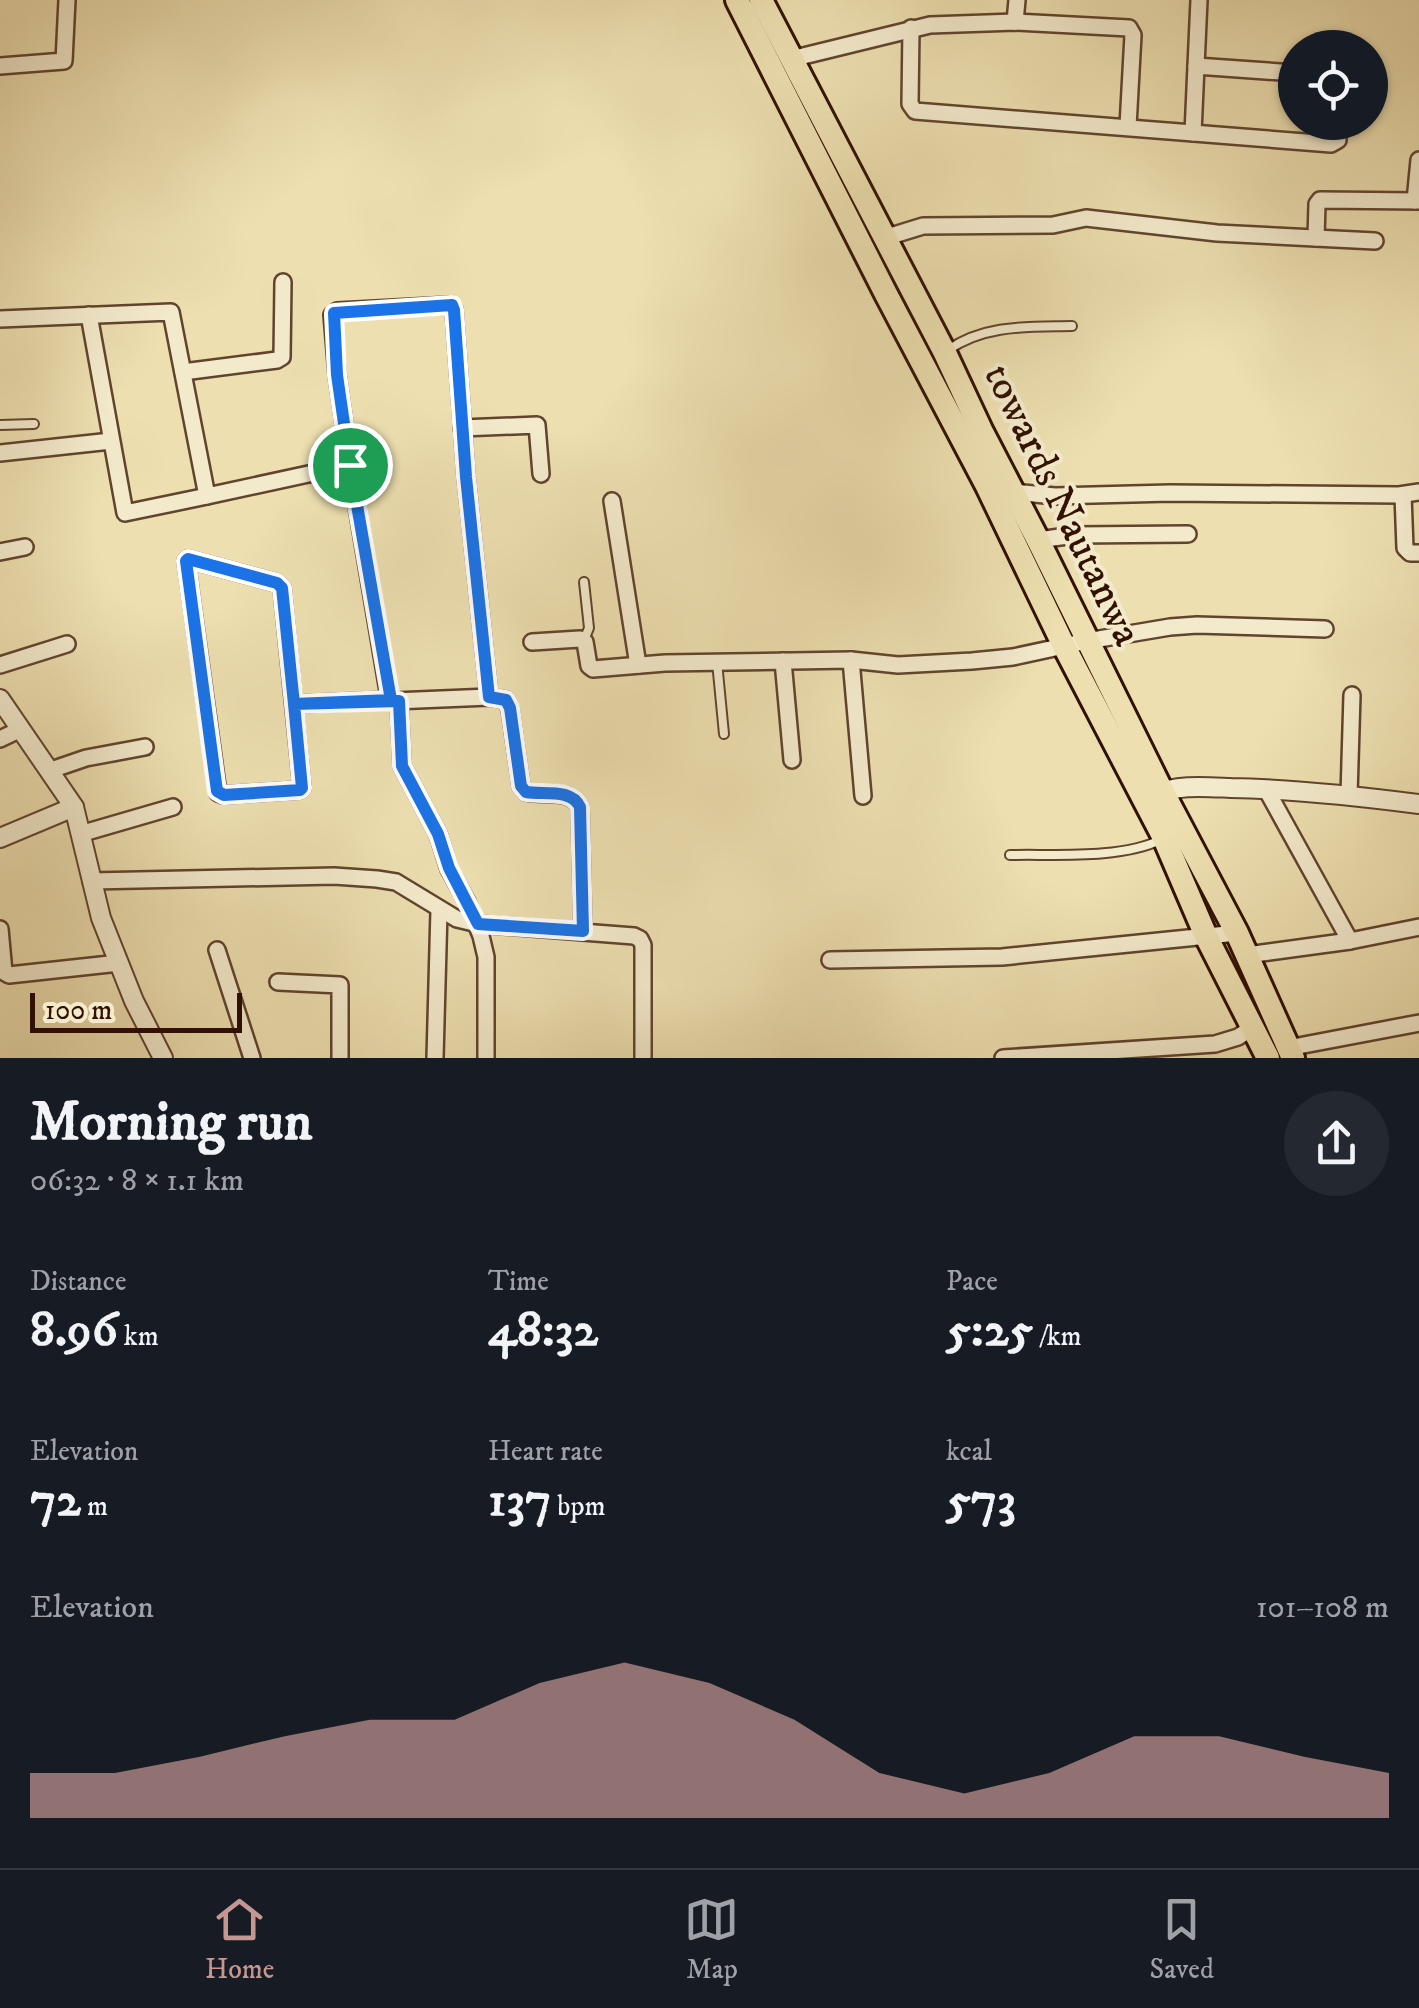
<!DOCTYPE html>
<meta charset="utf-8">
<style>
:root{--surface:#171b24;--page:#242831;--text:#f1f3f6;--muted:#9ea1a6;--line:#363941;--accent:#c59692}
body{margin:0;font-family:"IM FELL DW Pica",serif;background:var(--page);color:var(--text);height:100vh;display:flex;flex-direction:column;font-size:38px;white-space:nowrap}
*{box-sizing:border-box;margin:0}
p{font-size:32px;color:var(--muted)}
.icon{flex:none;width:55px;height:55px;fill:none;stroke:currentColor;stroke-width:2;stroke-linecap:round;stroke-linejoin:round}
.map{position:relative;height:1058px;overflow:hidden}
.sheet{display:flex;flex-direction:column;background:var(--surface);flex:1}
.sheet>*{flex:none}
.tools{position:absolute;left:1278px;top:30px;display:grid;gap:20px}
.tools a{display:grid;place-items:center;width:110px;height:110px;border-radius:50%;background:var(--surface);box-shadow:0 2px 8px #0004;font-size:50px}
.scale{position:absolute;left:30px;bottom:25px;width:212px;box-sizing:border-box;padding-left:10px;border:5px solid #321102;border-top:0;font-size:28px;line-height:35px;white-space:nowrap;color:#321102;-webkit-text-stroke:8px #f3eacc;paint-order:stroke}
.pin{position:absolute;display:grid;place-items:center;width:85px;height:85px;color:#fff;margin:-42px;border:5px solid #fff;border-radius:50%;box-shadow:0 2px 10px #0007}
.round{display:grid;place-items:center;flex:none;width:105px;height:105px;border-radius:52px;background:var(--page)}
.head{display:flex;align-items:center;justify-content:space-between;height:170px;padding:0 30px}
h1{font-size:55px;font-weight:700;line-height:75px}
.stats{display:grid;grid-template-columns:repeat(3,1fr);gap:15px;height:170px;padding:10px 30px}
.stats div{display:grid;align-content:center}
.stats b{font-size:50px;font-weight:700}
.stats small{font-size:28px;font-weight:400}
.stats p{font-size:28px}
.chart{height:280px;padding:20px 30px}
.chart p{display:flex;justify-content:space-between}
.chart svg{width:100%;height:180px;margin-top:10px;fill:var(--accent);opacity:.7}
.tabs{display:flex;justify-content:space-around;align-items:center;height:140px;border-top:2px solid var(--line);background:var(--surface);font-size:28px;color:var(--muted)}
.tabs a{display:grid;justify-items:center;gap:5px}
.tabs .active{color:var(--accent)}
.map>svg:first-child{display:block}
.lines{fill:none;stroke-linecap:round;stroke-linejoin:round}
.service-casing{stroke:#61442e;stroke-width:12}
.minor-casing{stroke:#61442e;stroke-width:20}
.tertiary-casing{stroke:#61442e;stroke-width:22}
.primary-casing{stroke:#321102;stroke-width:28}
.service{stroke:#f3eacc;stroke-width:8}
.minor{stroke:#f3eacc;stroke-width:15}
.tertiary{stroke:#f3eacc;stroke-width:18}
.primary{stroke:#eddfb0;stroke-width:22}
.route-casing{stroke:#fff;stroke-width:20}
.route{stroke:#1a73e8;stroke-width:12}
.labels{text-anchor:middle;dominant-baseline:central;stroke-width:8;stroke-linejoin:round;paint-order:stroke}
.street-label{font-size:42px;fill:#321102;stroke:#f3eacc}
</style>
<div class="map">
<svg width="1419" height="1058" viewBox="0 0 1419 1058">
<rect width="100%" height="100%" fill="#eddfb0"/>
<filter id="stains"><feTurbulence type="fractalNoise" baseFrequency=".002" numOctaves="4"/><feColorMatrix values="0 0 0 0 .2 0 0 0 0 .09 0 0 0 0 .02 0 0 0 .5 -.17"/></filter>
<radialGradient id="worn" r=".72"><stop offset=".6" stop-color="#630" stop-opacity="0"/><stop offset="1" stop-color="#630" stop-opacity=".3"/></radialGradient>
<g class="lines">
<g class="service-casing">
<g id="service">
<path d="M948,350C985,324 1029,327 1072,326"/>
<polyline points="0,425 34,424"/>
<polyline points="584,640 589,628 584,582"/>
<polyline points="717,662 724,734"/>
<path d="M1010,855C1054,854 1122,859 1160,840"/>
</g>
</g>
<g class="minor-casing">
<g id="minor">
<polyline points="1015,22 1017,0"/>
<polyline points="911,28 910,104 915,111 1331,144 1338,140 1338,122"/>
<polyline points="791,59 930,25 1015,22 1129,28 1133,35 1128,126"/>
<polyline points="0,66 64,61 67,0"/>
<polyline points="1196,66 1199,0"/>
<polyline points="1193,133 1196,66 1295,73"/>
<polyline points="1415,201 1419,160"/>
<polyline points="884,238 923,226 1053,225 1086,218 1217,233 1375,241"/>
<polyline points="1316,238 1317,204 1320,200 1419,201"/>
<polyline points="89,315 125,513 207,496"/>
<path d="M0,319L171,312L207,496L350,465L389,697L394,701L489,697L506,700L510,709L521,786L526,792C544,796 571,788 580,807L583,931"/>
<polyline points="183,372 277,360 282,357 283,282"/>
<polyline points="462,428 537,425 541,474"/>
<polyline points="0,453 111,441"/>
<polyline points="350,465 337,375 332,315 337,311 451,305 454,310 466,477 489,697"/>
<polyline points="1013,492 1055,496 1170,493 1399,495 1419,492"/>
<polyline points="1403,495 1405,548 1410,553 1419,553"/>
<polyline points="612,501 638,665"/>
<polyline points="1038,540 1075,535 1188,534"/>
<polyline points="0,552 25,547"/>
<polygon points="188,559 277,583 282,588 302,788 300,790 223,795 218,793 186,561"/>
<polyline points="532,642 580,639 585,642 589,666 593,669 665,663 851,660 898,665 972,661 1013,657 1087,641 1170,627 1197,625 1325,629"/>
<polyline points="851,660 863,796"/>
<polyline points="783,661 792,760"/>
<polyline points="0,665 67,644"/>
<polyline points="399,701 402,766 438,834 449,869 467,902 481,936 486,957 486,1058"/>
<polyline points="294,704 391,700"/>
<polyline points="0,739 21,729"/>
<polyline points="51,770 86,758 145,747"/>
<polyline points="1266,789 1350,941"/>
<polyline points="1349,795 1352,695"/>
<polyline points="80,834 173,807"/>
<polyline points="91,881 334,876 377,879 396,882 457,919 478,924 634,936 640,939 643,945 643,1058"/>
<polyline points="0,929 4,972 9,975 119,963"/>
<polyline points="217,950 252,1058"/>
<polyline points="1247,955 1350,941 1419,927"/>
<polyline points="830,960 1002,957 1237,933"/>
<polyline points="278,982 340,985 340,1058"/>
<polyline points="1288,1048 1419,1023"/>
<polyline points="435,1058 439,910"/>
<polyline points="1003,1058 1215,1044 1238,1037 1253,1027"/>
</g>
</g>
<g class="tertiary-casing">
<g id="tertiary">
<polyline points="0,699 74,807 101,918 134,1001 163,1058"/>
<path d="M1154,795C1177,784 1207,787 1231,788C1294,789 1357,796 1419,804"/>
<polyline points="0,838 74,807"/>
</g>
</g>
<g class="primary-casing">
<g id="primary">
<polyline points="737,0 886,294 987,486 1064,646 1164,838 1206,936 1268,1058"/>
<polyline points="761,0 945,353 981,430 1038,540 1160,787 1237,933 1293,1058"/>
</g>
</g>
<use href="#service" class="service"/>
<use href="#minor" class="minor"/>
<use href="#tertiary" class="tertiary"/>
<use href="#primary" class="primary"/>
</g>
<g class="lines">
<g class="route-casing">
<path id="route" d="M350,465L391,700L294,704L302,788L300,790L224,795L217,791L186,561L188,559L277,583L282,588L294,704L399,701L402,766L438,834L449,868L478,924L583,931L580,807C571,788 544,795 526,792L521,786L510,708L506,700L489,697L466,477L454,310L452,305L334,313L337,375L350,465"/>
</g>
<use href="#route" class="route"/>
</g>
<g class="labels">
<g class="street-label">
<text transform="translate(1062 505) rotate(64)">towards Nautanwa</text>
</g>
</g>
<rect width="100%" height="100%" filter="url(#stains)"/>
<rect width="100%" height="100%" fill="url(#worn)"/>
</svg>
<div class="tools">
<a><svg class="icon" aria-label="locate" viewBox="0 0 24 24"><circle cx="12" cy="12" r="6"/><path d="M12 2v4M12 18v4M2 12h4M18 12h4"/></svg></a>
</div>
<div class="scale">100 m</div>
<div class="pin" style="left:350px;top:465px;background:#1e9e55"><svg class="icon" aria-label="arrive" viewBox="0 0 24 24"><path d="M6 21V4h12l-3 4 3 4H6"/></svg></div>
</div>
<section class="sheet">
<div class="head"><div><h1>Morning run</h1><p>06:32 · 8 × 1.1 km</p></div><a class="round"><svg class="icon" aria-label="share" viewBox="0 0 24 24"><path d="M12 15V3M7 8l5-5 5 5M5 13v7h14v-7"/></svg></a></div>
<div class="stats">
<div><p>Distance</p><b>8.96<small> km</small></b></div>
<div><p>Time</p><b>48:32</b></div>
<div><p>Pace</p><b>5:25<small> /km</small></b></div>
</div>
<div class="stats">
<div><p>Elevation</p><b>72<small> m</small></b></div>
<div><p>Heart rate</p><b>137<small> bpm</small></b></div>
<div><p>kcal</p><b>573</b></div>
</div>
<div class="chart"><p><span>Elevation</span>101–108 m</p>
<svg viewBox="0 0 160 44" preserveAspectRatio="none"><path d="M0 44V33L10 33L20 29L30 24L40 20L50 20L60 11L70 6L80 11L90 20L100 33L110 38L120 33L130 24L140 24L150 29L160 33V44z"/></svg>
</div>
</section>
<nav class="tabs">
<a class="active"><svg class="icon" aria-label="home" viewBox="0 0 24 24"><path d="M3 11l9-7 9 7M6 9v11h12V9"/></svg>Home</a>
<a><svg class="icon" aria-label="map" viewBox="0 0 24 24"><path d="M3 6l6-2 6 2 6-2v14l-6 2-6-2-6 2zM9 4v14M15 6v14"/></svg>Map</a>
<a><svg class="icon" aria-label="saved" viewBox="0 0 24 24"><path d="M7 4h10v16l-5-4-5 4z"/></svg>Saved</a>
</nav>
